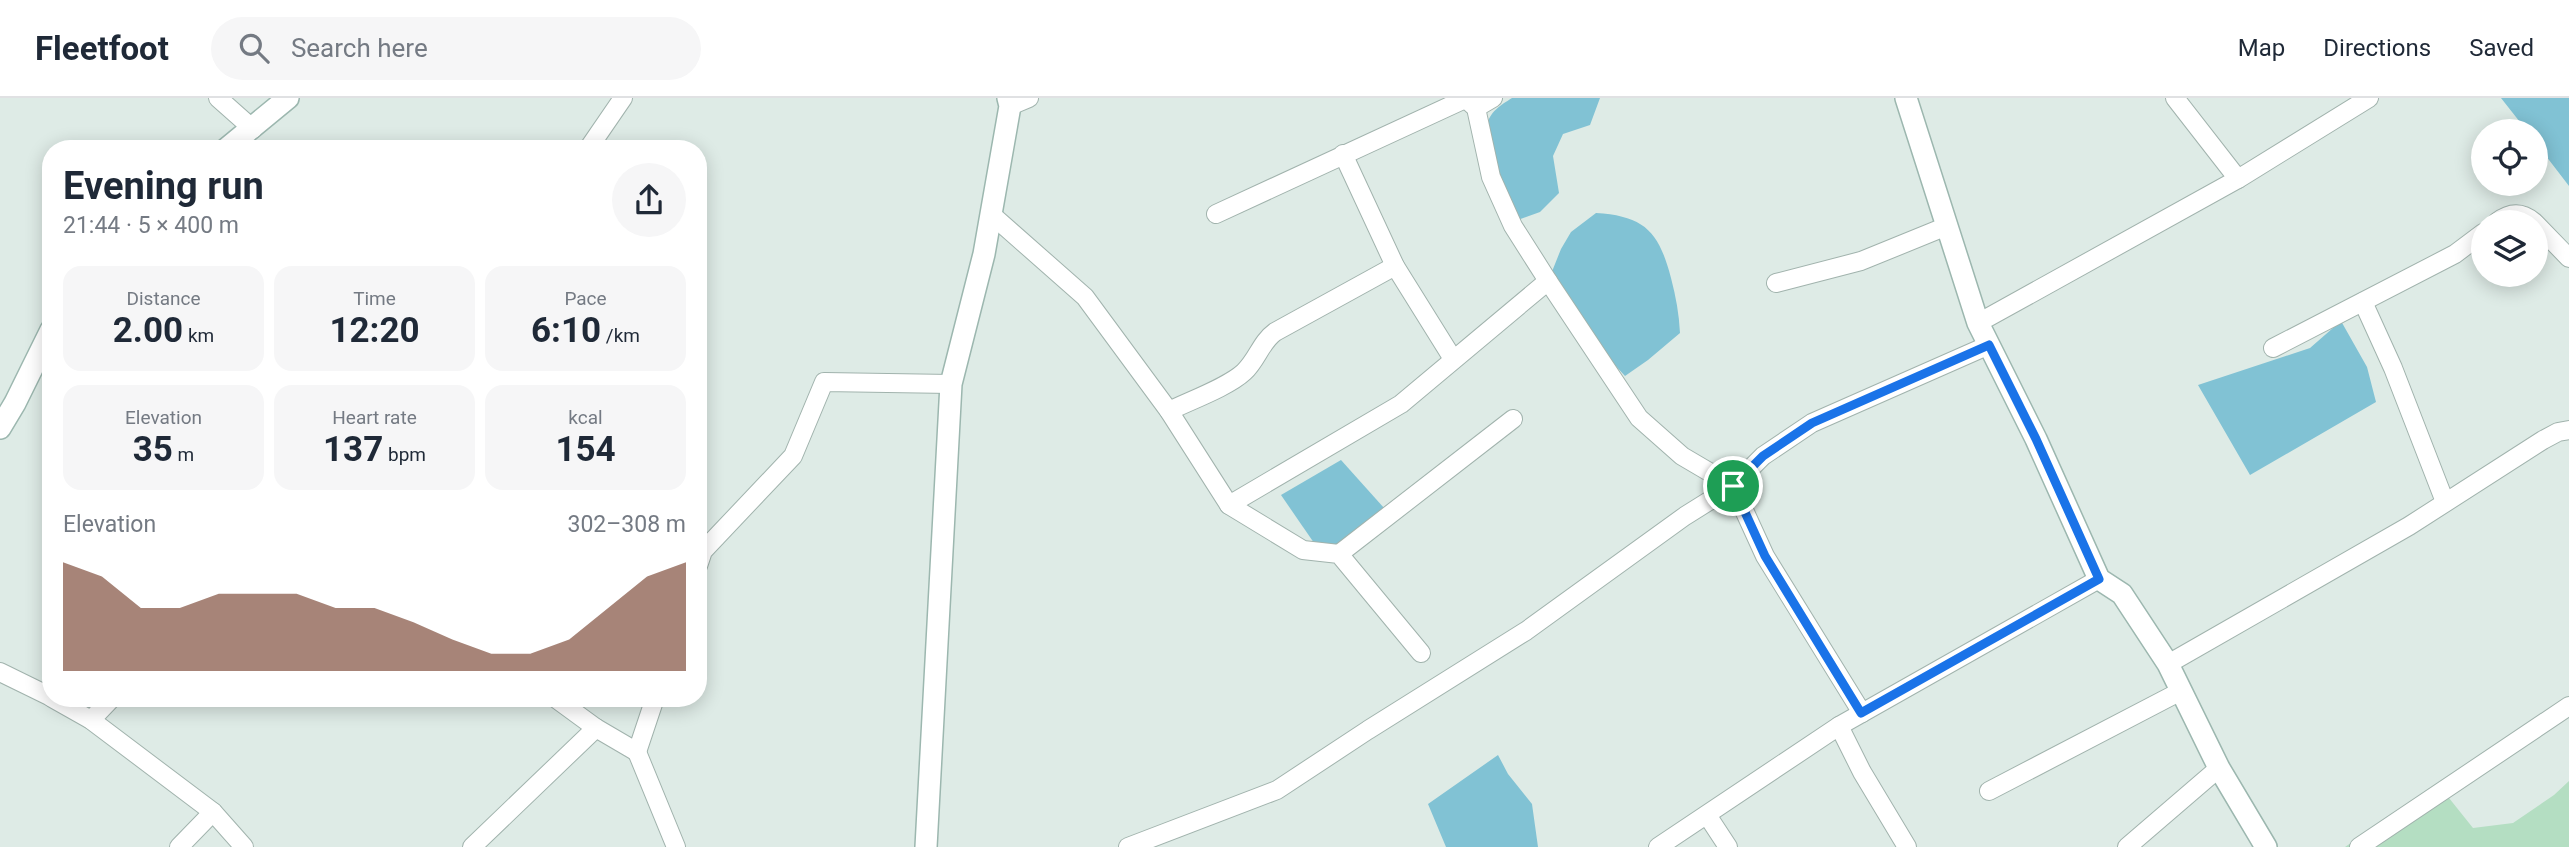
<!DOCTYPE html>
<meta charset="utf-8">
<style>
:root{--surface:#fff;--page:#f6f6f7;--text:#1f2937;--muted:#747a83;--line:#e0e1e3;--accent:#825140}
body{margin:0;font-family:Roboto,sans-serif;background:var(--page);color:var(--text);height:100vh;display:flex;flex-direction:column;font-size:26px;white-space:nowrap}
*{box-sizing:border-box;margin:0}
p{font-size:23px;color:var(--muted)}
.icon{flex:none;width:38px;height:38px;fill:none;stroke:currentColor;stroke-width:2;stroke-linecap:round;stroke-linejoin:round}
.map{position:relative;flex:1;overflow:hidden}
.side{position:absolute;left:42px;top:42px;width:665px;height:567px;display:flex;flex-direction:column;background:var(--surface);border-radius:28px;box-shadow:0 4px 18px #0003}
.side>*{flex:none}
.tools{position:absolute;left:2471px;top:21px;display:grid;gap:14px}
.tools a{display:grid;place-items:center;width:77px;height:77px;border-radius:50%;background:var(--surface);box-shadow:0 4px 18px #0003;font-size:35px}
.pin{position:absolute;display:grid;place-items:center;width:60px;height:60px;color:#fff;margin:-30px;border:4px solid #fff;border-radius:50%;box-shadow:0 2px 7px #0007}
.round{display:grid;place-items:center;flex:none;width:74px;height:74px;border-radius:37px;background:var(--page)}
.head{display:flex;align-items:center;justify-content:space-between;height:119px;padding:0 21px}
h1{font-size:38px;font-weight:700;line-height:52px}
.stats{display:grid;grid-template-columns:repeat(3,1fr);gap:10px;height:119px;padding:7px 21px}
.stats div{display:grid;align-content:center;border-radius:18px;background:var(--page);text-align:center}
.stats b{font-size:35px;font-weight:700}
.stats small{font-size:19px;font-weight:400}
.stats p{font-size:19px}
.chart{height:196px;padding:14px 21px}
.chart p{display:flex;justify-content:space-between}
.chart svg{width:100%;height:126px;margin-top:7px;fill:var(--accent);opacity:.7}
header{display:flex;align-items:center;gap:42px;box-sizing:border-box;height:98px;padding:0 35px;background:var(--surface);border-bottom:2px solid var(--line)}
header strong{font-size:33px}
nav{display:flex;gap:38px;margin-inline-start:auto;font-size:24px}
.search{width:490px;height:63px;background:var(--page);display:flex;align-items:center;gap:18px;box-sizing:border-box;padding:0 24px;border-radius:38px;color:var(--muted);font-size:26px}
.map>svg:first-child{display:block}
.green{fill:#b4dec2}
.water{fill:#81c2d4}
.lines{fill:none;stroke-linecap:round;stroke-linejoin:round}
.street-casing{stroke:#a1b3ad;stroke-width:20}
.secondary-casing{stroke:#9cb7af;stroke-width:24}
.street{stroke:#fff;stroke-width:18}
.secondary{stroke:#fff;stroke-width:21}
.route-casing{stroke:#fff;stroke-width:14}
.route{stroke:#1a73e8;stroke-width:9}
</style>
<header>
<strong>Fleetfoot</strong>
<div class="search"><svg class="icon" aria-label="search" viewBox="0 0 24 24"><circle cx="10" cy="10" r="6"/><path d="M15 15l6 6"/></svg>Search here</div>
<nav><a>Map</a><a>Directions</a><a>Saved</a></nav>
</header>
<div class="map">
<svg width="2569" height="749" viewBox="0 0 2569 749">
<rect width="100%" height="100%" fill="#deebe6"/>
<polygon class="green" points="2569,683 2569,749 2345,749 2437,685 2473,730 2513,725 2554,697"/>
<g class="water">
<path d="M1512,0H1600L1590,27L1563,36L1553,58L1559,95L1540,114L1515,123C1507,102 1483,49 1487,28C1489,14 1501,7 1512,0Z"/>
<polygon points="2501,0 2569,0 2569,88 2536,45 2536,33 2527,33"/>
<path d="M1596,115C1645,118 1659,134 1671,180C1676,199 1679,216 1680,235L1648,262L1625,278L1601,252L1549,181L1561,151L1571,134Z"/>
<polygon points="2341,223 2367,269 2376,304 2250,377 2198,287 2310,250"/>
<polygon points="1341,362 1393,420 1323,458 1281,397"/>
<polygon points="1498,657 1508,676 1532,706 1538,749 1446,749 1428,706"/>
</g>
<g class="lines">
<g class="street-casing">
<g id="street">
<polyline points="218,0 253,31"/>
<polyline points="1465,0 1476,10 1491,79 1513,128 1548,183 1639,320 1682,358 1733,388 1765,458 1862,615"/>
<polyline points="2175,0 2238,81"/>
<polyline points="1010,8 1029,0"/>
<polyline points="1476,10 1493,0"/>
<polyline points="588,51 623,0"/>
<polyline points="1343,56 1395,168 1453,261"/>
<polyline points="1216,116 1465,1"/>
<polyline points="992,117 1085,199 1169,313 1229,407 1303,452 1339,456 1421,555"/>
<path d="M2497,124C2510,114 2521,113 2534,124"/>
<polyline points="2536,126 2569,160"/>
<polyline points="1776,185 1861,163 1947,128"/>
<polyline points="2363,204 2393,270 2445,404"/>
<polyline points="1978,225 2238,81 2369,0"/>
<polyline points="2273,250 2455,156 2483,135"/>
<path d="M1169,313C1189,303 1228,289 1244,274C1257,262 1261,244 1275,234L1395,168"/>
<polyline points="1229,407 1401,306 1548,183"/>
<polyline points="1339,456 1513,321"/>
<polyline points="698,468 703,453 793,358 824,284 951,286"/>
<polyline points="2168,566 2409,428 2543,342 2558,334 2569,332"/>
<polyline points="0,574 51,599"/>
<polyline points="52,600 91,622 213,714 244,749"/>
<polyline points="555,600 596,630"/>
<polyline points="91,622 112,600"/>
<polyline points="1839,628 1862,674 1907,749"/>
<polyline points="637,654 676,749"/>
<polyline points="1989,693 2181,593"/>
<polyline points="1707,717 1728,749"/>
<polyline points="179,749 213,714"/>
<polyline points="472,749 596,630 637,654 655,600"/>
<polyline points="1128,749 1277,692 1368,632 1526,533 1685,418 1733,388 1763,358 1812,325 1989,247"/>
<polyline points="1658,749 1839,628 2099,481"/>
<polyline points="2127,749 2219,670"/>
<polyline points="2359,749 2569,608"/>
</g>
</g>
<g class="secondary-casing">
<g id="secondary">
<polyline points="1906,0 1978,225 2036,341 2099,481 2122,496 2168,566 2219,670 2266,749"/>
<polyline points="226,51 288,0"/>
<polyline points="0,330 15,305 51,232"/>
<polyline points="926,749 951,286 984,156 1010,8 1008,0"/>
</g>
</g>
<use href="#street" class="street"/>
<use href="#secondary" class="secondary"/>
</g>
<g class="lines">
<g class="route-casing">
<polygon id="route" points="1989,247 2036,341 2099,481 1861,615 1765,458 1733,388 1763,358 1812,325"/>
</g>
<use href="#route" class="route"/>
</g>
</svg>
<div class="tools">
<a><svg class="icon" aria-label="locate" viewBox="0 0 24 24"><circle cx="12" cy="12" r="6"/><path d="M12 2v4M12 18v4M2 12h4M18 12h4"/></svg></a>
<a><svg class="icon" aria-label="layers" viewBox="0 0 24 24"><path d="M12 4l9 5-9 5-9-5zM3 14l9 5 9-5"/></svg></a>
</div>
<div class="pin" style="left:1733px;top:388px;background:#1e9e55"><svg class="icon" aria-label="arrive" viewBox="0 0 24 24"><path d="M6 21V4h12l-3 4 3 4H6"/></svg></div>
<section class="side">
<div class="head"><div><h1>Evening run</h1><p>21:44 · 5 × 400 m</p></div><a class="round"><svg class="icon" aria-label="share" viewBox="0 0 24 24"><path d="M12 15V3M7 8l5-5 5 5M5 13v7h14v-7"/></svg></a></div>
<div class="stats">
<div><p>Distance</p><b>2.00<small> km</small></b></div>
<div><p>Time</p><b>12:20</b></div>
<div><p>Pace</p><b>6:10<small> /km</small></b></div>
</div>
<div class="stats">
<div><p>Elevation</p><b>35<small> m</small></b></div>
<div><p>Heart rate</p><b>137<small> bpm</small></b></div>
<div><p>kcal</p><b>154</b></div>
</div>
<div class="chart"><p><span>Elevation</span>302–308 m</p>
<svg viewBox="0 0 160 44" preserveAspectRatio="none"><path d="M0 44V6L10 11L20 22L30 22L40 17L50 17L60 17L70 22L80 22L90 27L100 33L110 38L120 38L130 33L140 22L150 11L160 6V44z"/></svg>
</div>
</section>
</div>
